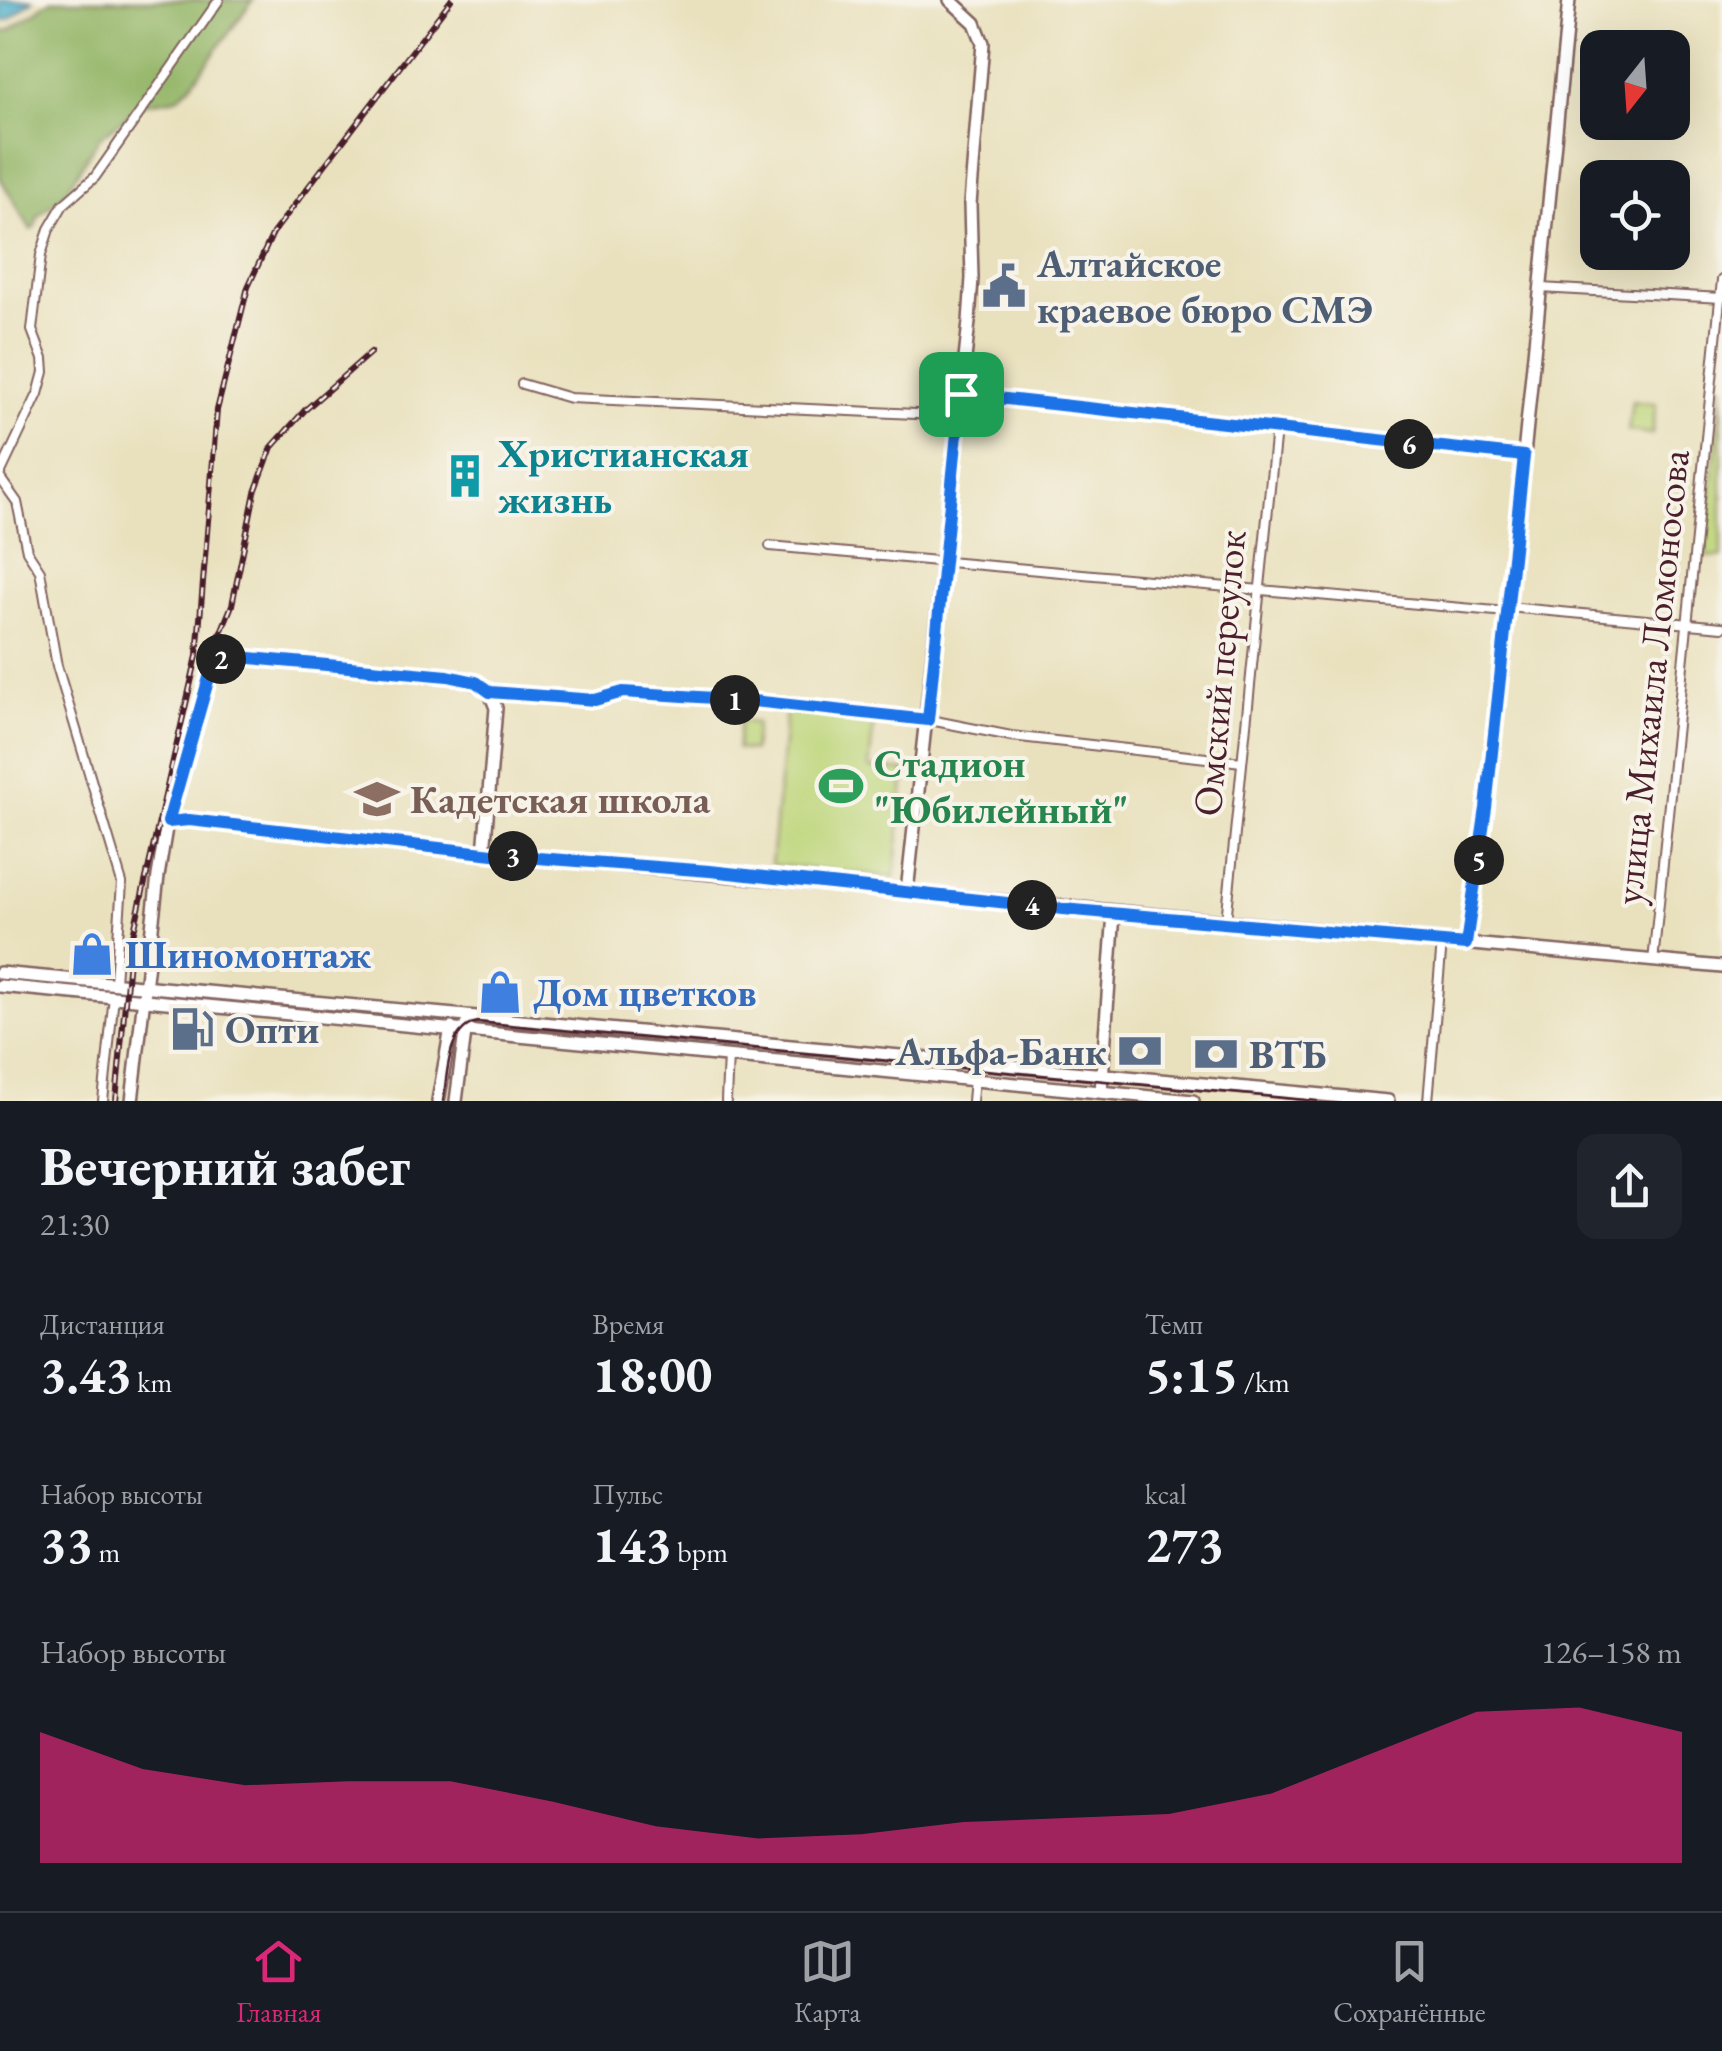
<!DOCTYPE html>
<html lang="ru">
<meta charset="utf-8">
<style>
:root{--surface:#171b24;--page:#20242c;--text:#f1f3f6;--muted:#9ea1a6;--line:#363941;--accent:#db2777}
body{margin:0;font-family:"EB Garamond",serif;background:var(--page);color:var(--text);height:100vh;display:flex;flex-direction:column;font-size:38px;white-space:nowrap}
*{box-sizing:border-box;margin:0}
p{font-size:32px;color:var(--muted)}
.icon{flex:none;width:55px;height:55px;fill:none;stroke:currentColor;stroke-width:2;stroke-linecap:round;stroke-linejoin:round}
.map{position:relative;height:1101px;overflow:hidden}
.details{display:flex;flex-direction:column;background:var(--surface);flex:1}
.details>*{flex:none}
.needle{width:65px;rotate:197deg}
.tools{position:absolute;left:1580px;top:30px;display:grid;gap:20px}
.tools a{display:grid;place-items:center;width:110px;height:110px;border-radius:20px;background:var(--surface);box-shadow:0 10px 40px #0002;font-size:50px}
.pin{position:absolute;display:grid;place-items:center;width:85px;height:85px;color:#fff;margin:-42px;border-radius:20px;box-shadow:0 5px 15px #0006}
.km{position:absolute;width:50px;height:50px;margin:-25px;border-radius:50%;background:#222;color:#fff;font-size:28px;line-height:50px;text-align:center}
.round{display:grid;place-items:center;flex:none;width:105px;height:105px;border-radius:20px;background:var(--page)}
.overview{display:flex;align-items:center;justify-content:space-between;height:170px;padding:0 40px}
h1{font-size:55px;font-weight:700;line-height:75px}
.stats{display:grid;grid-template-columns:repeat(3,1fr);gap:15px;height:170px;padding:10px 40px}
.stats div{display:grid;align-content:center}
.stats b{font-size:50px;font-weight:700}
.stats small{font-size:28px;font-weight:400}
.stats p{font-size:28px}
.chart{height:280px;padding:20px 40px}
.chart p{display:flex;justify-content:space-between}
.chart svg{width:100%;height:180px;margin-top:10px;fill:var(--accent);opacity:.7}
.menu{display:flex;justify-content:space-around;align-items:center;height:140px;border-top:2px solid var(--line);background:var(--surface);font-size:28px;color:var(--muted)}
.menu a{display:grid;justify-items:center;gap:5px}
.menu .on{color:var(--accent)}
.map>svg:first-child{display:block}
.green{fill:#bed67b;stroke:#847a53;stroke-width:2.5}
.forest{fill:#96b76b;stroke:#706b4b;stroke-width:2.5}
.water{fill:#49adc9;stroke:#4a667a;stroke-width:2.5}
.lines{fill:none;stroke-linecap:round;stroke-linejoin:round}
.street-casing{stroke:#82635e;stroke-width:12}
.secondary-casing{stroke:#82635e;stroke-width:16}
.street{stroke:#fff;stroke-width:8}
.secondary{stroke:#fff;stroke-width:11}
.tram{stroke:#4a1f2b;stroke-width:2.5}
.rail-casing{stroke:#4a1f2b;stroke-width:6}
.rail{stroke:#f7f3e8;stroke-width:2.5;stroke-dasharray:8;stroke-linecap:butt}
.route-casing{stroke:#fff;stroke-width:20}
.route{stroke:#1a73e8;stroke-width:12}
.labels{text-anchor:middle;dominant-baseline:central;stroke-width:8;stroke-linejoin:round;paint-order:stroke}
.service-label{font-size:40px;font-weight:bold;fill:#4e5e75;stroke:#f7f3e8;text-anchor:start}
.culture-label{font-size:40px;font-weight:bold;fill:#0d838f;stroke:#f7f3e8;text-anchor:start}
.street-label{font-size:40px;fill:#4a1f2b;stroke:#f7f3e8}
.leisure-label{font-size:40px;font-weight:bold;fill:#27864d;stroke:#f7f3e8;text-anchor:start}
.education-label{font-size:40px;font-weight:bold;fill:#785e54;stroke:#f7f3e8;text-anchor:start}
.shop-label{font-size:40px;font-weight:bold;fill:#366cbe;stroke:#f7f3e8;text-anchor:start}
</style>
<div class="map">
<svg width="1722" height="1101" viewBox="0 0 1722 1101">
<rect width="100%" height="100%" fill="#f7f3e8"/>
<filter id="ink" filterUnits="userSpaceOnUse"><feTurbulence type="fractalNoise" baseFrequency=".01" numOctaves="2"/><feDisplacementMap in="SourceGraphic" scale="20" xChannelSelector="R" yChannelSelector="G"/><feConvolveMatrix kernelMatrix="1 2 1 2 8 2 1 2 1" color-interpolation-filters="sRGB"/></filter>
<filter id="wash" filterUnits="userSpaceOnUse"><feTurbulence type="fractalNoise" baseFrequency=".0048" numOctaves="4" result="noise"/><feDisplacementMap in="SourceGraphic" scale="40" xChannelSelector="R" yChannelSelector="G"/><feGaussianBlur stdDeviation="2.25" result="paint"/><feColorMatrix in="noise" values="0 0 0 0 0 0 0 0 0 0 0 0 0 0 0 0 0 1.4 0 .05"/><feComposite in="paint" operator="in"/></filter>
<g filter="url(#wash)">
<rect width="100%" height="100%" fill="#e9e1be"/>
<g class="green">
<polygon points="1722,385 1722,557 1705,556"/>
<polygon points="1632,401 1656,404 1652,434 1628,431"/>
<polygon points="786,711 874,720 869,768 905,771 895,877 771,865"/>
<polygon points="740,721 756,723 753,751 737,749"/>
</g>
<polygon class="forest" points="51,0 253,0 191,85 177,98 142,104 99,138 64,194 38,216 35,227 31,230 0,178 0,33 10,30"/>
<polygon class="water" points="0,0 33,0 10,19 0,22"/>
</g>
<g filter="url(#ink)">
<g class="lines">
<g class="street-casing">
<g id="street">
<polyline points="1540,288 1722,298"/>
<polyline points="522,384 570,398 959,416"/>
<polyline points="961,394 1524,456"/>
<polyline points="0,474 38,394 44,372 43,359 32,330 41,255 49,229 63,205 95,177 219,0"/>
<polyline points="0,478 17,502 27,551 40,571 57,666 122,883 115,982"/>
<polyline points="770,546 1507,612"/>
<polyline points="1508,607 1722,627"/>
<polyline points="490,693 595,700 623,693 744,700 920,718 1011,736 1242,762"/>
<polyline points="167,822 189,820 484,853"/>
<polyline points="1226,922 1276,429"/>
<polyline points="1653,962 1722,280"/>
<polyline points="103,1101 114,996"/>
<polyline points="726,1101 728,1055"/>
<polyline points="972,1101 974,1079"/>
<polyline points="1428,1101 1442,942"/>
</g>
</g>
<g class="secondary-casing">
<g id="secondary">
<polyline points="907,892 969,322 972,278 970,204 983,43 975,23 950,0"/>
<polyline points="1466,944 1486,808 1514,556 1569,0"/>
<polyline points="0,973 1388,1101"/>
<polyline points="0,986 1193,1101"/>
<polyline points="1101,1092 1114,913"/>
<polyline points="132,1101 158,876 167,822 210,674 218,660 230,656 459,677 483,687 490,693 496,708 484,853 1722,967"/>
<polyline points="438,1101 451,1028"/>
<polyline points="456,1101 466,1025"/>
</g>
</g>
<use href="#street" class="street"/>
<use href="#secondary" class="secondary"/>
<path class="tram" d="M443,1101C448,1075 446,1028 478,1022L1317,1101"/>
<g class="rail-casing">
<g id="rail">
<polyline points="204,674 232,605 255,492 272,447 305,410 371,352"/>
<polyline points="116,1101 130,948 197,656 217,410 248,287 273,233 451,0"/>
</g>
</g>
<use href="#rail" class="rail"/>
</g>
</g>
<g class="lines" filter="url(#ink)">
<g class="route-casing">
<polygon id="route" points="961,394 1524,456 1486,808 1466,944 1063,909 710,871 511,856 189,820 168,822 210,674 218,660 228,656 448,676 476,682 490,692 595,700 623,692 744,700 928,720"/>
</g>
<use href="#route" class="route"/>
</g>
<defs>
<g id="civic-bare" transform="scale(3.45)"><path d="M-.6-6.5H3V-4.5H.6V-3L4-1V1h2V6H-6V1h2V-1L-.6-3ZM-1.2 2.5V6h2.4V2.5Z" fill="#5c6f8a" stroke="#f7f3e8" stroke-width="2.5" paint-order="stroke"/></g>
<g id="building-bare" transform="scale(3.45)"><path d="M-4-6H4V6H1V3H-1V6H-4ZM-2.5-4.3h1.7v1.8h-1.7ZM.8-4.3h1.7v1.8H.8ZM-2.5-1h1.7V.8h-1.7ZM.8-1h1.7V.8H.8Z" fill="#0f9aa8" stroke="#f7f3e8" stroke-width="2.5" paint-order="stroke"/></g>
<g id="stadium-bare" transform="scale(3.45)"><path d="M0-5a6.5 5 0 1 0 0 10a6.5 5 0 1 0 0-10ZM-3.5-1.8h7v3.6h-7Z" fill="#2e9e5b" stroke="#f7f3e8" stroke-width="2.5" paint-order="stroke"/></g>
<g id="school-bare" transform="scale(3.45)"><path d="M0-5L7-2L0 1L-7-2ZM-4 1L0 2.5L4 1V4Q0 6-4 4Z" fill="#8d6e63" stroke="#f7f3e8" stroke-width="2.5" paint-order="stroke"/></g>
<g id="shop-bare" transform="scale(3.45)"><path d="M-5-2.5h2.3a2.7 3.5 0 0 1 5.4 0H5L5.5 6h-11ZM-1.5-2.5h3a1.5 2.3 0 0 0-3 0Z" fill="#3f7fe0" stroke="#f7f3e8" stroke-width="2.5" paint-order="stroke"/></g>
<g id="fuel-bare" transform="scale(3.45)"><path d="M-5.5-6h7V0h2V4h1.3V-2.5L3-4.5l.8-.8L6-3V5H2.5V1h-1V6h-7ZM-4.2-4.7v3.2H.2V-4.7Z" fill="#5c6f8a" stroke="#f7f3e8" stroke-width="2.5" paint-order="stroke"/></g>
<g id="bank-bare" transform="scale(3.45)"><path d="M-6-4H6V4H-6ZM0-2.3a2.3 2.3 0 1 0 0 4.6a2.3 2.3 0 1 0 0-4.6Z" fill="#5c6f8a" stroke="#f7f3e8" stroke-width="2.5" paint-order="stroke"/></g>
</defs>
<g fill-rule="evenodd">
<use href="#civic-bare" x="1004" y="286"/>
<use href="#building-bare" x="465" y="476"/>
<use href="#stadium-bare" x="841" y="786"/>
<use href="#school-bare" x="377" y="799"/>
<use href="#shop-bare" x="92" y="954"/>
<use href="#shop-bare" x="500" y="992"/>
<use href="#fuel-bare" x="192" y="1029"/>
<use href="#bank-bare" x="1140" y="1051"/>
<use href="#bank-bare" x="1216" y="1054"/>
</g>
<g class="labels">
<g class="service-label">
<text x="1037" y="263">Алтайское<tspan x="1037" dy="46">краевое бюро СМЭ</tspan></text>
<text x="225" y="1029">Опти</text>
<text x="1107" y="1051" text-anchor="end">Альфа-Банк</text>
<text x="1249" y="1054">ВТБ</text>
</g>
<g class="culture-label">
<text x="498" y="453">Христианская<tspan x="498" dy="46">жизнь</tspan></text>
</g>
<g class="street-label">
<text transform="translate(1219 673) rotate(-85)">Омский переулок</text>
<text transform="translate(1651 677) rotate(-84)">улица Михаила Ломоносова</text>
</g>
<g class="leisure-label">
<text x="874" y="763">Стадион<tspan x="874" dy="46">"Юбилейный"</tspan></text>
</g>
<g class="education-label">
<text x="410" y="799">Кадетская школа</text>
</g>
<g class="shop-label">
<text x="125" y="954">Шиномонтаж</text>
<text x="533" y="992">Дом цветков</text>
</g>
</g>
</svg>
<div class="tools">
<a><svg class="needle" viewBox="-14 -14 28 28"><path d="M0-13l5 13h-10z" fill="#e53935"/><path d="M0 13l5-13h-10z" fill="#9ea1a6"/></svg></a>
<a><svg class="icon" aria-label="locate" viewBox="0 0 24 24"><circle cx="12" cy="12" r="6"/><path d="M12 2v4M12 18v4M2 12h4M18 12h4"/></svg></a>
</div>
<div class="pin" style="left:961px;top:394px;background:#1e9e55"><svg class="icon" aria-label="arrive" viewBox="0 0 24 24"><path d="M6 21V4h12l-3 4 3 4H6"/></svg></div>
<b class="km" style="left:735px;top:700px">1</b>
<b class="km" style="left:221px;top:659px">2</b>
<b class="km" style="left:513px;top:856px">3</b>
<b class="km" style="left:1032px;top:905px">4</b>
<b class="km" style="left:1479px;top:860px">5</b>
<b class="km" style="left:1409px;top:444px">6</b>
</div>
<section class="details">
<div class="overview"><div><h1>Вечерний забег</h1><p>21:30</p></div><a class="round"><svg class="icon" aria-label="share" viewBox="0 0 24 24"><path d="M12 15V3M7 8l5-5 5 5M5 13v7h14v-7"/></svg></a></div>
<div class="stats">
<div><p>Дистанция</p><b>3.43<small> km</small></b></div>
<div><p>Время</p><b>18:00</b></div>
<div><p>Темп</p><b>5:15<small> /km</small></b></div>
</div>
<div class="stats">
<div><p>Набор высоты</p><b>33<small> m</small></b></div>
<div><p>Пульс</p><b>143<small> bpm</small></b></div>
<div><p>kcal</p><b>273</b></div>
</div>
<div class="chart"><p><span>Набор высоты</span>126–158 m</p>
<svg viewBox="0 0 160 44" preserveAspectRatio="none"><path d="M0 44V12L10 21L20 25L30 24L40 24L50 29L60 35L70 38L80 37L90 34L100 33L110 32L120 27L130 17L140 7L150 6L160 12V44z"/></svg>
</div>
</section>
<nav class="menu">
<a class="on"><svg class="icon" aria-label="home" viewBox="0 0 24 24"><path d="M3 11l9-7 9 7M6 9v11h12V9"/></svg>Главная</a>
<a><svg class="icon" aria-label="map" viewBox="0 0 24 24"><path d="M3 6l6-2 6 2 6-2v14l-6 2-6-2-6 2zM9 4v14M15 6v14"/></svg>Карта</a>
<a><svg class="icon" aria-label="saved" viewBox="0 0 24 24"><path d="M7 4h10v16l-5-4-5 4z"/></svg>Сохранённые</a>
</nav>
